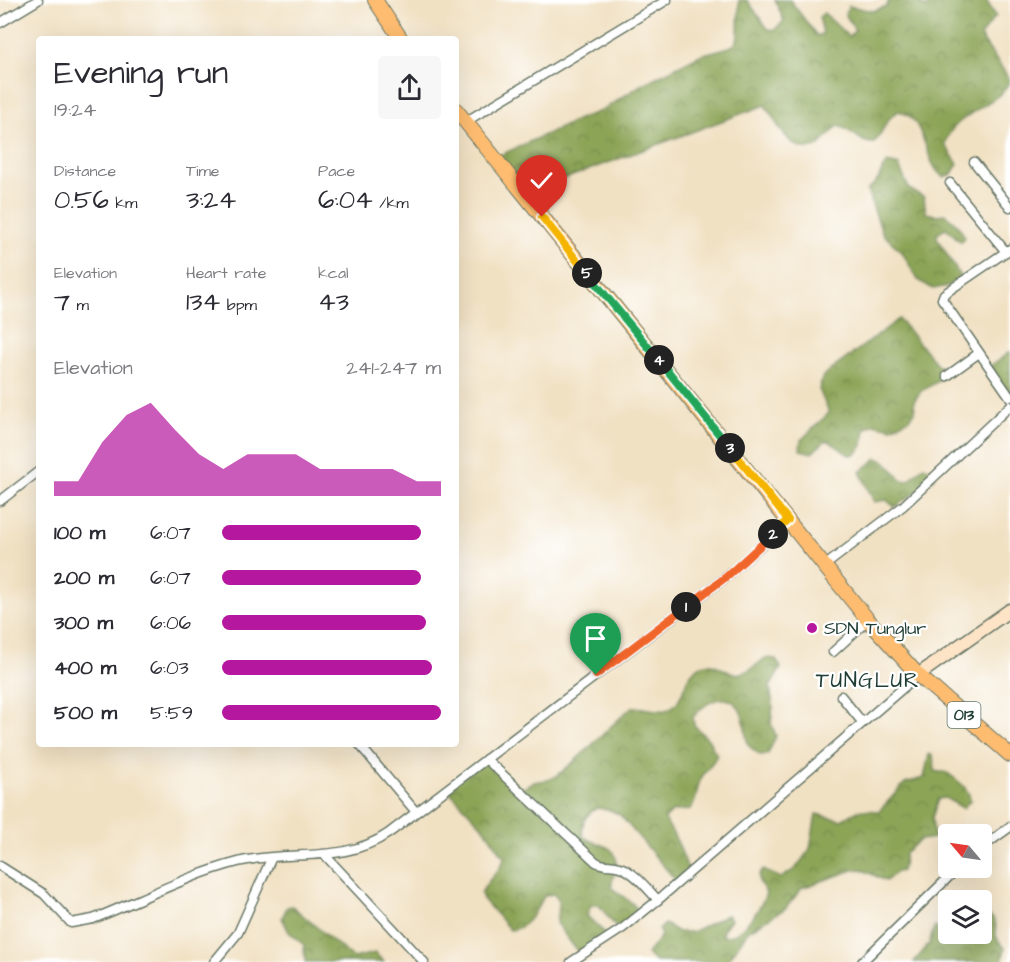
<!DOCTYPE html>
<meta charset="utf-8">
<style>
:root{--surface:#fff;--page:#f7f7f7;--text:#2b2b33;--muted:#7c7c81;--accent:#b5179e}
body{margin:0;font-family:"Architects Daughter",sans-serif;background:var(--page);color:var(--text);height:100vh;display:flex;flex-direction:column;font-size:22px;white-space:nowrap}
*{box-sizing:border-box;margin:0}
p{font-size:20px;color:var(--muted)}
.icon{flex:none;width:33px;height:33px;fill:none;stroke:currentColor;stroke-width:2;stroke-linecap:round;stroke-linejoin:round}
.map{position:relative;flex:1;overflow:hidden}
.panel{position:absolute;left:36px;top:36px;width:423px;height:711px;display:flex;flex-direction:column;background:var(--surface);border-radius:6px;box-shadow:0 6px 24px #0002}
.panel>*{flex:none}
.needle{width:39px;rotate:299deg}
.buttons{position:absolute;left:938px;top:824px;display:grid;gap:12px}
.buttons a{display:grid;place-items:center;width:54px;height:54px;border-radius:6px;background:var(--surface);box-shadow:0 6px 24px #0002;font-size:30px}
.pin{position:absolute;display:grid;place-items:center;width:51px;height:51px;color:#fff;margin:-62px -26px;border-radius:50% 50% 50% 0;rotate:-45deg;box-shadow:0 0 6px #0007}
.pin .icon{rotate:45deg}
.km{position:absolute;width:30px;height:30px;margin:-15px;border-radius:50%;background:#222;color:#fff;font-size:16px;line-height:30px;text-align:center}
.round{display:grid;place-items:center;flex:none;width:63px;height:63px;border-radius:6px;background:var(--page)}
.overview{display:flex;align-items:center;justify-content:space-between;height:102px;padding:0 18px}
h1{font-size:33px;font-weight:600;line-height:45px}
.figures{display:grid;grid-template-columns:repeat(3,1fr);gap:9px;height:102px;padding:6px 18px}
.figures div{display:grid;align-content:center}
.figures b{font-size:26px;font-weight:600}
.figures small{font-size:16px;font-weight:400}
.figures p{font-size:16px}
.chart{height:168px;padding:12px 18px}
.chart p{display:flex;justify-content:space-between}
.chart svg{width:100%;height:108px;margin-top:6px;fill:var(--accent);opacity:.7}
ul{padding:0 18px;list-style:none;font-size:20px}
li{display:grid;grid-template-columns:96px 72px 1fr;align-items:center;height:45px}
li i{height:15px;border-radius:8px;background:var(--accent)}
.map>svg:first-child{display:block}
.forest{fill:url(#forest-crowns);stroke:#567045;stroke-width:1.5}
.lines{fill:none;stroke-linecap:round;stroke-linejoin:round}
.street-casing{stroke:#687666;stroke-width:11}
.secondary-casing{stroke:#687666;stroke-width:15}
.primary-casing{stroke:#687666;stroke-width:16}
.street{stroke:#fff;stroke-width:8}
.secondary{stroke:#fee4c6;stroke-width:12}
.primary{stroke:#fdbc70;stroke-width:14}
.split-1-casing{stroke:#fff;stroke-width:12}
.split-2-casing{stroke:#fff;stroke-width:12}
.split-3-casing{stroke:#fff;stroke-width:12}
.split-4-casing{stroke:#fff;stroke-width:12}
.split-5-casing{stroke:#fff;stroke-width:12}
.split-6-casing{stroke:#fff;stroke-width:12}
.split-1{stroke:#f0652b;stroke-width:8}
.split-2{stroke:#f0652b;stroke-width:8}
.split-3{stroke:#f5b400;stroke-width:8}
.split-4{stroke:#22a559;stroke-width:8}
.split-5{stroke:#22a559;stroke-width:8}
.split-6{stroke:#f5b400;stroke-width:8}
.poi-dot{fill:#b5179e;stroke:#fff;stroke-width:2}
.labels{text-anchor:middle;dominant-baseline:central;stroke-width:4.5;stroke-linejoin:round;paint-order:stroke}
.shield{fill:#fff;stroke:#627771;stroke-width:1.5}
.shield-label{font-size:16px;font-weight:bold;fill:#1f3d34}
.poi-label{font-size:18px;fill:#1f3d34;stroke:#fff;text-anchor:start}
.quarter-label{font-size:21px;letter-spacing:1.5px;fill:#1f3d34;stroke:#fff}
</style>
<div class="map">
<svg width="1010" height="962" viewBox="0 0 1010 962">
<defs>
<pattern id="forest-crowns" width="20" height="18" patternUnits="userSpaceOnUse" patternTransform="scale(1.5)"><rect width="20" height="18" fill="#8ca456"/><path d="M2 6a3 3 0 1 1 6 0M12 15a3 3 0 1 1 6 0" fill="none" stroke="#728748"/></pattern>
</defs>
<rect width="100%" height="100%" fill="#fff"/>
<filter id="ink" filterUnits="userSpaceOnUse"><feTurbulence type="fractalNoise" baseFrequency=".0167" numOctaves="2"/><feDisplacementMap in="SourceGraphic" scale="12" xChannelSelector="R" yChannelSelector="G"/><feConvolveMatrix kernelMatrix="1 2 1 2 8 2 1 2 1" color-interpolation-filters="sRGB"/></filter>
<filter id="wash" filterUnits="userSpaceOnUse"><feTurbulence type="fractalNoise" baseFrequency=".008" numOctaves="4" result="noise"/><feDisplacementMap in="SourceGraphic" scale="24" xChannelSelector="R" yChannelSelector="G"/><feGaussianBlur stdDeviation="1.35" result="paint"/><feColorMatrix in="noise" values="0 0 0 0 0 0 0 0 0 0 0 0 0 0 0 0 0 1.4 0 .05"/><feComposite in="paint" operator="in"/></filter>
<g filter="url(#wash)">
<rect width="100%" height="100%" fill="#f1e1c3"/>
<g class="forest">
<path d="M739,0H747L768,29L774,30L784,21L775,0H790L817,36L823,33L819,17L824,13L849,37L855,30L845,14L849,6L873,11L887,6L889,0H916L925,7H928V0H986L996,16L980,36L1010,80C1004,104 950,113 945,145L958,164L951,175L944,177C924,167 927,116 898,111C884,120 884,132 874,143C860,144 852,129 838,126C830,131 826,142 817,146C791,158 776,121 765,105L523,194L494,158L579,119L601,111L641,85L700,55L730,47L736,43L738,37Z"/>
<polygon points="888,163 899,166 909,189 924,197 926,213 935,215 945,214 957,224 965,237 961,242 946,228 937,234 937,238 960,276 948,286 933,289 918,280 902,252 883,234 867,191 878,180 883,168"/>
<polygon points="899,319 947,376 921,391 914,401 915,412 909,419 892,428 874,424 865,429 863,445 856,454 849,455 829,441 825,441 812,453 800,450 801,440 829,413 819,389 823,376"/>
<polygon points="1010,352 1010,397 989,367"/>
<polygon points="877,458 886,462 902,480 908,481 924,466 932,470 935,478 895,507 886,500 874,502 860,472"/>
<path d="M765,658L776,659L781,668L770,687L773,706L771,723L776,736L768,754L760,755L749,746C745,737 746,728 743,718C734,687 708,699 693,717L694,725L708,739L717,755C713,764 705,770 701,779C695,790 699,800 689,810L673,811L665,819L678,843L688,869L678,883L620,815L610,810L597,808C585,814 581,824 583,836C592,845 610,843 615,855C620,866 610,878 612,888L633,904L641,914L623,928L615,926L599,905H591L587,916L609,937L581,956L556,923L559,901L554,894L545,895C537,908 527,930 510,930L483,899L481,894C486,879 502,872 504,857L484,828L447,789L486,759L523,789C536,776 544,785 556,776C584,756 606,729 632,707C642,706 654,712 665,710C687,705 681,673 702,665C726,657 726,693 765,658Z"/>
<path d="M929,754L933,756L935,771C940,773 945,771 949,774C958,781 970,788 970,801L963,808L945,798L938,799L932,818L934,838L920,840L905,853L902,871L896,872L886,881L861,869L853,870L802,888L786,908L748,931L727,962H655L647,954L661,936L659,930L665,924L678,932H692L727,915L731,919L723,930L722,936C740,939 762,907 766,893L759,881V874L763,870L781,878L796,868L810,849L816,814L841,820L860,810L879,811L905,783L924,778Z"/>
<polygon points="292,906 353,958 375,953 384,962 305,962 304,945 289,932 282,918 287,907"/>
<path d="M981,913C998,917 996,924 996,938L1005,948L1002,962H914L929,944L934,927C944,928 947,941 957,942L964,933H981Z"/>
</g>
</g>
<g filter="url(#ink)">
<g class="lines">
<g class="street-casing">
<g id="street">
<polyline points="0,23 38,0"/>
<polyline points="465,122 667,0"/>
<polyline points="974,162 1010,207"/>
<polyline points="950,183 1006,252"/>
<polyline points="1010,249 944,294 942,299 1010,397"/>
<polyline points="947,376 979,353"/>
<polyline points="0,501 39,471"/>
<polyline points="823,567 903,506 1010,406"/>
<polyline points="833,652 868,620"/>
<polyline points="841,696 862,722"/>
<polyline points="359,744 416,812"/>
<path d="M486,759L596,862C605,867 611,864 620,867C635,872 648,890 658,900"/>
<polyline points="981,848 1010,827"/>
<polyline points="324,854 424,962"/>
<path d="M0,866L44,894L71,923L93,919C141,900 188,875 238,862C290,849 343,865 389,833L726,577L788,521"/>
<polyline points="214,962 238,933 271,859"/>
<polyline points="571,962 623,928 658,900 918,675"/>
<polyline points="862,962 959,867"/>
</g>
</g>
<g class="secondary-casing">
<polyline id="secondary" points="918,675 1010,610"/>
</g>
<g class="primary-casing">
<g id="primary">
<polyline points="375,0 401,39"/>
<polyline points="456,110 868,620 918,675 1010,755"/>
</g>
</g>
<use href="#street" class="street"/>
<use href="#secondary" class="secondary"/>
<use href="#primary" class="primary"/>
</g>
</g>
<g class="lines" filter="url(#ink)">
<g class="split-1-casing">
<polyline id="split-1" points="596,675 686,607"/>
</g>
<g class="split-2-casing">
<polyline id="split-2" points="686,607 726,577 773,534"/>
</g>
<g class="split-3-casing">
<polyline id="split-3" points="730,448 788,520 773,534"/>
</g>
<g class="split-4-casing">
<polyline id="split-4" points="659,360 730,448"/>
</g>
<g class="split-5-casing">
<polyline id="split-5" points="587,273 659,360"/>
</g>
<g class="split-6-casing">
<polyline id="split-6" points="542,217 587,273"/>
</g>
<use href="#split-1" class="split-1"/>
<use href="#split-2" class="split-2"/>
<use href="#split-3" class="split-3"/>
<use href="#split-4" class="split-4"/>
<use href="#split-5" class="split-5"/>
<use href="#split-6" class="split-6"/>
</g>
<circle class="poi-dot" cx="812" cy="628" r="6"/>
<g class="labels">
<rect class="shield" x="947.5" y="702" width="33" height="26" rx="4.5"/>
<g class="shield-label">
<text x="964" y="715">013</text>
</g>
<g class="poi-label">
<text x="824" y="628">SDN Tunglur</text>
</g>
<g class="quarter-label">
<text x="868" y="680">TUNGLUR</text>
</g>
</g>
</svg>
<div class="buttons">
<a><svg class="needle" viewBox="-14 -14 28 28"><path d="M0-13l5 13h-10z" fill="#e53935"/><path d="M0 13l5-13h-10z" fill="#7c7c81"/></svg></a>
<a><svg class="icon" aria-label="layers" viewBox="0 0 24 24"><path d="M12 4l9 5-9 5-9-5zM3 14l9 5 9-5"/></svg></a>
</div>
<div class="pin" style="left:596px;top:675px;background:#1e9e55"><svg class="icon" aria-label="arrive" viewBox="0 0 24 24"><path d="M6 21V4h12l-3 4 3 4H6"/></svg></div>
<div class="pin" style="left:542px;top:217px;background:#d93025"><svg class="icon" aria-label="check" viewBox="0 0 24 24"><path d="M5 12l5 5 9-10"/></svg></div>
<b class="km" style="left:686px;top:607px">1</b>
<b class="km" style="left:773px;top:534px">2</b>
<b class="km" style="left:730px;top:448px">3</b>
<b class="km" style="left:659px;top:360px">4</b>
<b class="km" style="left:587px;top:273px">5</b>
<section class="panel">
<div class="overview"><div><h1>Evening run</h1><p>19:24</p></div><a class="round"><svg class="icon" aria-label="share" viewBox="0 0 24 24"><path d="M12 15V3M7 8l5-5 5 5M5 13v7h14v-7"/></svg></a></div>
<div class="figures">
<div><p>Distance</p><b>0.56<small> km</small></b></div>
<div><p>Time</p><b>3:24</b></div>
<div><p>Pace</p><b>6:04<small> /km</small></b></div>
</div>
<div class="figures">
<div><p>Elevation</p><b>7<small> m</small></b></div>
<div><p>Heart rate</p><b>134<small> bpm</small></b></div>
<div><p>kcal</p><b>43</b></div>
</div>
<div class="chart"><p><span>Elevation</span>241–247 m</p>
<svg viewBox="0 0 160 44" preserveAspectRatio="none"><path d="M0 44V38L10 38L20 22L30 11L40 6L50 17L60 27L70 33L80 27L90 27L100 27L110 33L120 33L130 33L140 33L150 38L160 38V44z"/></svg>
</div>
<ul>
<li><b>100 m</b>6:07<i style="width:91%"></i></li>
<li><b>200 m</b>6:07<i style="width:91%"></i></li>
<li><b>300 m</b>6:06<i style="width:93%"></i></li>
<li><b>400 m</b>6:03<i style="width:96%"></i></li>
<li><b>500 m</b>5:59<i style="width:100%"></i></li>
</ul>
</section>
</div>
